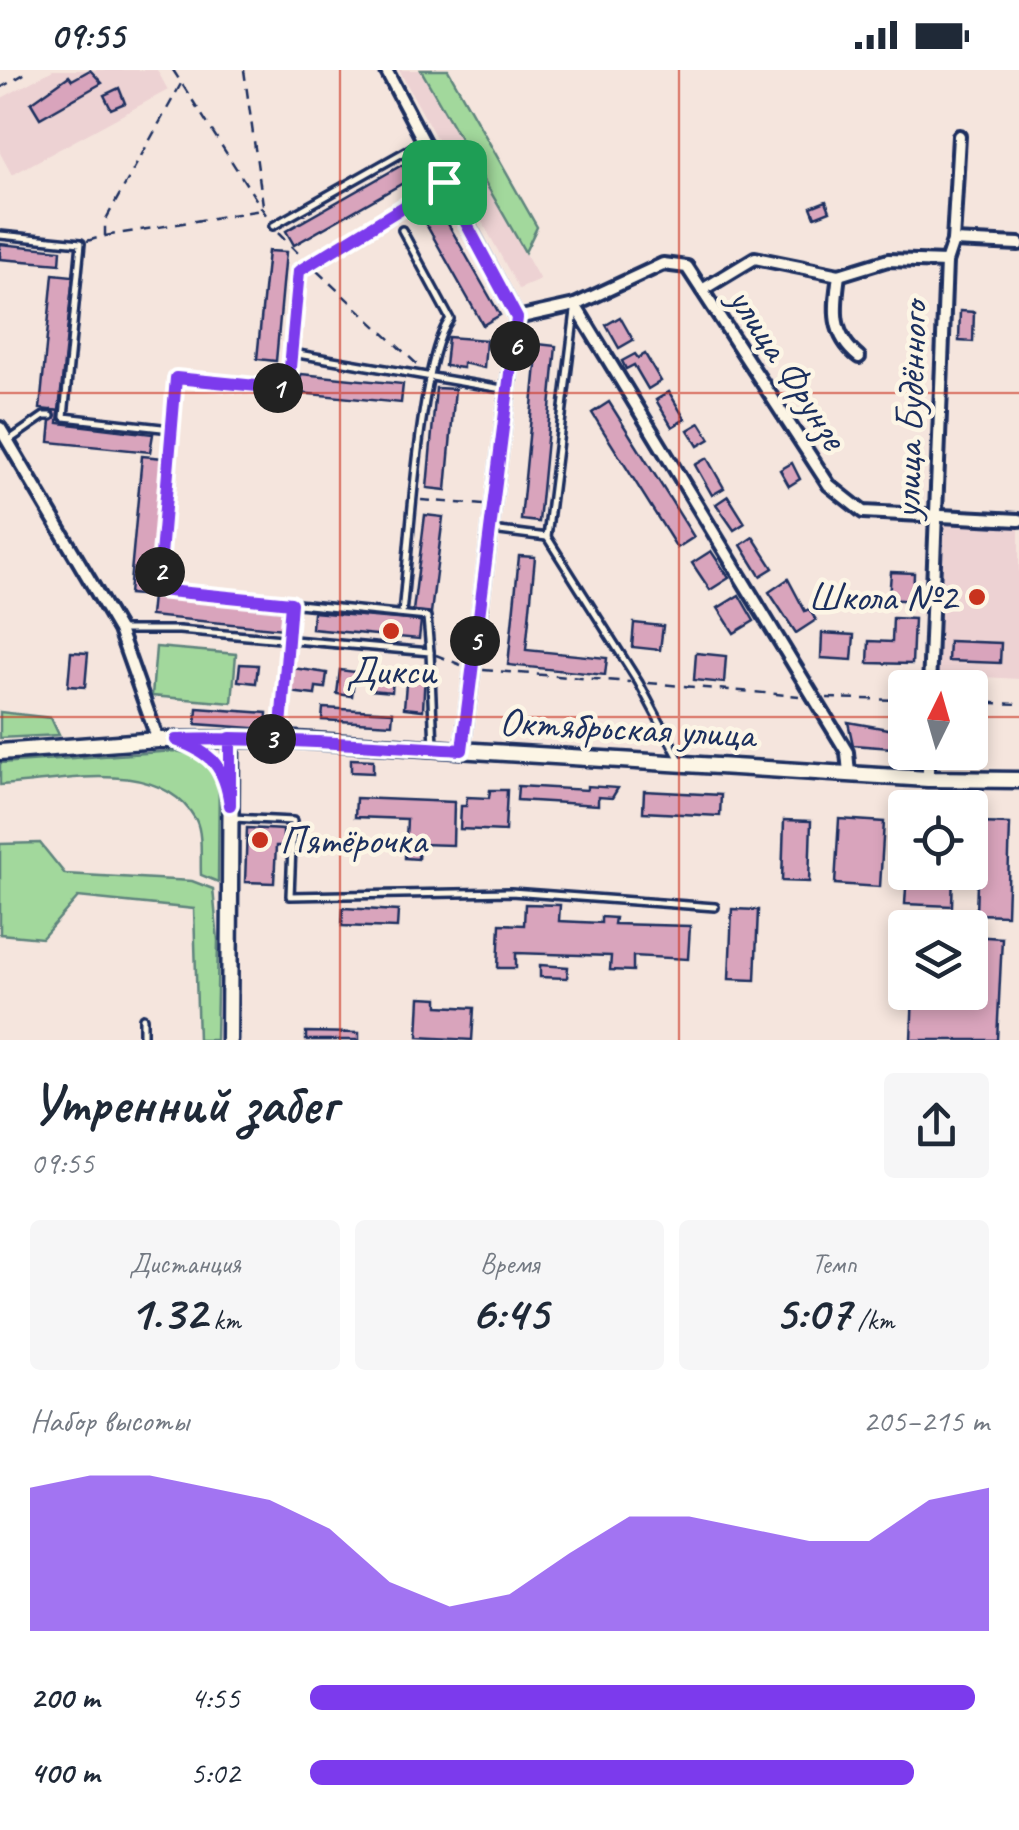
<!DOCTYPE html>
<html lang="ru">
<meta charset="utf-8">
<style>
:root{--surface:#fff;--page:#f6f6f7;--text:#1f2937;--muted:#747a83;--accent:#7c3aed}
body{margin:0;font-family:Caveat,sans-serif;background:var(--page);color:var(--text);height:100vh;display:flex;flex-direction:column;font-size:38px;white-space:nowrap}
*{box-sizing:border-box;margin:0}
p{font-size:32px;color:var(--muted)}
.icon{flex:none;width:55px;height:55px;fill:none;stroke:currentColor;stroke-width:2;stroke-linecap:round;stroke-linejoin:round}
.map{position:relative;height:970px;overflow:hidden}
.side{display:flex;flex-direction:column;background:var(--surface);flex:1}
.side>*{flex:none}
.needle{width:65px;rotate:5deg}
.fabs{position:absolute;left:888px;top:600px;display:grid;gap:20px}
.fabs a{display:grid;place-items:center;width:100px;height:100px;border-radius:10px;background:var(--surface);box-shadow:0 5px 15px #0003;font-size:50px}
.pin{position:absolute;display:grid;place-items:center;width:85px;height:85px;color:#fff;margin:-42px;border-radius:20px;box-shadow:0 5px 15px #0006}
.km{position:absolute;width:50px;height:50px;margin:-25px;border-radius:50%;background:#222;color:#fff;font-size:28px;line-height:50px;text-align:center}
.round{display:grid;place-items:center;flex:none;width:105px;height:105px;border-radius:10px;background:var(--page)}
.overview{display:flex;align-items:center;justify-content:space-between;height:170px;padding:0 30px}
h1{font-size:55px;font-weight:700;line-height:75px}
.figures{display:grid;grid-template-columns:repeat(3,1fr);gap:15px;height:170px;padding:10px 30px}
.figures div{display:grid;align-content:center;border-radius:10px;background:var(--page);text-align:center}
.figures b{font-size:50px;font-weight:700}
.figures small{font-size:28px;font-weight:400}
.figures p{font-size:28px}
.chart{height:280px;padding:20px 30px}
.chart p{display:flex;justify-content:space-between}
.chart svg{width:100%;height:180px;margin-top:10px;fill:var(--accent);opacity:.7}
ul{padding:0 30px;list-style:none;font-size:32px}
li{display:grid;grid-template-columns:160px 120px 1fr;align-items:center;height:75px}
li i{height:25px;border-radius:12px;background:var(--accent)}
.status{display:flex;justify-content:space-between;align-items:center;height:70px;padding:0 50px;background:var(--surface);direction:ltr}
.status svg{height:28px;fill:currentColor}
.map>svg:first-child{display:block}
.built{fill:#edd2d3}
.green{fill:#a2d89c;stroke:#5e847d;stroke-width:2.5}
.building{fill:#d9a4bc;stroke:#1b2f5e;stroke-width:2.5}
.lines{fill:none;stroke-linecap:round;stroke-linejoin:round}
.lane-casing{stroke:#1b2f5e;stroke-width:12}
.street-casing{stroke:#1b2f5e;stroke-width:18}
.secondary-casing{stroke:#1b2f5e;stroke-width:21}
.path{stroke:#1b2f5e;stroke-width:2.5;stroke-dasharray:10 8;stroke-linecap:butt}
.lane{stroke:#fcf5e5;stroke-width:5}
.street{stroke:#fcf5e5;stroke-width:10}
.secondary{stroke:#fcf5e5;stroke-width:14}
.route-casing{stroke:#fff;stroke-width:20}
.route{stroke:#7c3aed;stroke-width:12}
.grid{fill:none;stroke:#c8321e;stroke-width:2.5;stroke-opacity:0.55}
.poi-dot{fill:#c8321e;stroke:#fcf5e5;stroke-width:4}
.labels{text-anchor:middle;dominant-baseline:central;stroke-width:9;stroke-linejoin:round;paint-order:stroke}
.street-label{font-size:40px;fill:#1b2f5e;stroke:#fcf5e5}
.poi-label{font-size:40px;fill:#1b2f5e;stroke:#fcf5e5;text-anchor:end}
</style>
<div class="status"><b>09:55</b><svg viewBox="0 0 49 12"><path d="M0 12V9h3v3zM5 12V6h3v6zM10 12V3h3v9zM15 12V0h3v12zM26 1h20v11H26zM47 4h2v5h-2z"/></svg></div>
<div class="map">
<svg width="1019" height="970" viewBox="0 0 1019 970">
<rect width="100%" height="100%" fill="#f5e5dd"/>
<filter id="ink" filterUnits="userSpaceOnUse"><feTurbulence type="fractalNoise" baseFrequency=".01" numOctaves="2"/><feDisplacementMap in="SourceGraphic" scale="20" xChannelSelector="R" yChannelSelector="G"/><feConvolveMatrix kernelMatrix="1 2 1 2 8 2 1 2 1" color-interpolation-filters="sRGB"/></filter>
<g filter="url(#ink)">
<g class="built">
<polygon points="53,0 157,0 168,20 12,105 0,83 0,29"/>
<polygon points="399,0 421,0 540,210 519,219"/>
<polygon points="940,445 1019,449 1019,609 931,604"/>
</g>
<g class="green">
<polygon points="421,0 448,0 537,157 525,182"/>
<polygon points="156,577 236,584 232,633 152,626"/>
<polygon points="0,642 51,648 59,665 0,668"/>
<path d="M175,681C193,684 209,686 219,704L218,812L201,805C200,789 203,764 196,750C159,685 60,712 0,715V693Z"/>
<polygon points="40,773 65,804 192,811 213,819 218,871 216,970 198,970 194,839 78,827 42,868 0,864 0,774"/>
</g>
<g class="building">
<polygon points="90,0 102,13 40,48 31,33 69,6 72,10"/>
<polygon points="119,18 125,33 111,39 104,25"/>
<polygon points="402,95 410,109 294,175 286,161"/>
<polygon points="435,131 500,245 483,255 418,140"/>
<polygon points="826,131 830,141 815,147 811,137"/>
<polygon points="0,174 61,180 60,194 0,189"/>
<polygon points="268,181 286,182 276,291 257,289"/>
<polygon points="53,204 73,206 59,341 40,339"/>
<polygon points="960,241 974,242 973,272 959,271"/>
<polygon points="620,247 633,270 619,278 606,255"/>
<polygon points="448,267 486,270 484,298 463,293 463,298 445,296"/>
<polygon points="538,274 556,276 539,452 521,450"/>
<polygon points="635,284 638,288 645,284 661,311 648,319 634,295 626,299 622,291"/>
<polygon points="301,304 403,314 401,333 299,323"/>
<polygon points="436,318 455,319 446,420 427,418"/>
<polygon points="669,322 685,349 672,357 656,330"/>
<polygon points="609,332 694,467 677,478 592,343"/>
<polygon points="52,340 59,341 58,353 153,364 150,382 49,372"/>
<polygon points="700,353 710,369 698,376 688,360"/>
<polygon points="142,386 163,388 152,526 129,524"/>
<polygon points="707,388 724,418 712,425 695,395"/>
<polygon points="792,393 800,409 789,416 780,400"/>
<polygon points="728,426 745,453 734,460 716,434"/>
<polygon points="425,445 443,447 431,543 413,541"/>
<polygon points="753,467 773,498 760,506 741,475"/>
<polygon points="711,481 729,508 710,520 692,493"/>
<polygon points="519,486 535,487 526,580 607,588 605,605 508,595"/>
<polygon points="891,502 914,503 913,531 889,529"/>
<polygon points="788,509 805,541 809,539 816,550 796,563 769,522"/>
<polygon points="739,525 754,551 734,563 718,538"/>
<polygon points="152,526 285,540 283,559 150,546"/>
<polygon points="313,542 421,551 419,569 312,559"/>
<polygon points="893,548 914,549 912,594 868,593 869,571 892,572"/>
<polygon points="634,553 663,556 660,580 632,577"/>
<polygon points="822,563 854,565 852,590 821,588"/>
<polygon points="949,571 1001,573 1000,593 948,591"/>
<polygon points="71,582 88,583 85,617 68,616"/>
<polygon points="696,583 726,586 724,613 694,610"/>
<polygon points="240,594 258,595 256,613 238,611"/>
<polygon points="293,598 327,603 325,618 316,617 315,625 289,622"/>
<polygon points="340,600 355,602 352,626 337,624"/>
<polygon points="407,601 425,602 423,640 404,638"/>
<polygon points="372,605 393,607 392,622 371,620"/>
<polygon points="197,638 267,643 266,659 196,654"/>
<polygon points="323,638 393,642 392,654 322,650"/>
<polygon points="848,652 905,662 905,679 853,675"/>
<circle cx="978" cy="664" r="10"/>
<polygon points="351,689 373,690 373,703 351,702"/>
<polygon points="518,716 587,720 587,716 618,718 612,728 598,727 598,735 517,730"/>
<polygon points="490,720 507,720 505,761 460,759 461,736 466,736 467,727 489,728"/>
<polygon points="644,721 721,725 720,746 643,742"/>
<polygon points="356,728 454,732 453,775 419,774 418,789 405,788 407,749 355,747"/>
<polygon points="839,749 884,752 880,817 835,814"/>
<polygon points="784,750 811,751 809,812 782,811"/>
<polygon points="979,753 1010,754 1007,845 976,844"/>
<polygon points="247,758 283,760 283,776 276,776 274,813 245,812"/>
<polygon points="907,802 953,802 952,836 905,834"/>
<polygon points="525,834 560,835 559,851 601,853 601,847 615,848 614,854 690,856 688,889 633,886 633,901 610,900 611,886 516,883 516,898 498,898 500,854 524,855"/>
<polygon points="343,838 398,841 397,858 342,856"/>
<polygon points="732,839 758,840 755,910 729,909"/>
<polygon points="970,866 1002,868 997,970 911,970 913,922 970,922"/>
<polygon points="540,895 568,897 567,908 540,907"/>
<polygon points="420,927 438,928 438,936 474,938 472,970 418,967"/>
<polygon points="306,962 359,963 359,970 306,970"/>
</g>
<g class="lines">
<g class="lane-casing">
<g id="lane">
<polyline points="273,156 422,72"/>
<path d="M402,160L450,249C419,288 409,484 402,543"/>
<polyline points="0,165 81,173 64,347 171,359"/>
<polyline points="575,241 547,467 639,613 681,692"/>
<polyline points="292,283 508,320"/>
<polyline points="8,371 44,346 51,346"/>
<polyline points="492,460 547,467"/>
<polyline points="122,560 179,560 430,582 434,677"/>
<polyline points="430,582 427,547 158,520 176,308 288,319 299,201 443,113"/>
<polyline points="281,664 291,533"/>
<polyline points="189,674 217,691 227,710"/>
<polyline points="233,748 293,751 290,826 511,822 715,837"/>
<polyline points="143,970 143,948"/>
</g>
</g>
<g class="street-casing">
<g id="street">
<polyline points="386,0 517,248 462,681"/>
<polyline points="953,171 1019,174"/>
<path d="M839,205C834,239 831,265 859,287"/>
<polyline points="702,220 755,188 839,205 888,190 946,192"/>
<polyline points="575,235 847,682 849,703"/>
<polyline points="517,248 575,235 663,194 687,197 829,415 863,442 1019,450"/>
<polyline points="0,358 119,560 158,670"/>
<polyline points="929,618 946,192 953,171 959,66"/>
<polyline points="928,709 928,682"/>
</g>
</g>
<g class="secondary-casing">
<g id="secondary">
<polyline points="0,682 158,670 280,669 928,709 1019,710"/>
<polyline points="229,970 231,668"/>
</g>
</g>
<g class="path">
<polyline points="173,0 268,148"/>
<polyline points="244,0 263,135"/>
<polyline points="0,18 31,0"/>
<polyline points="278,163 304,189"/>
<polyline points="105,166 261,140"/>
<polyline points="87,171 105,166 105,151 182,12"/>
<polyline points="317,201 421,298"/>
<polyline points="421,430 483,435"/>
<polyline points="436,585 461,595"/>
<polyline points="483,600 630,612"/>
<polyline points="648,613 799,626"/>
<polyline points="827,628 905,630"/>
<polyline points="970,632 1019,634"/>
</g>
<use href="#lane" class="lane"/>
<use href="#street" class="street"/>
<use href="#secondary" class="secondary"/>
</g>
</g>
<g class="lines" filter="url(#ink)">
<g class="route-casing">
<path id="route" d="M444,112L299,201L288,319L176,308L158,520L291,533L280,669L230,668V735C225,697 212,683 176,670C272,667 367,675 462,680L517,248L444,112"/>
</g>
<use href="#route" class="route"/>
</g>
<path class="grid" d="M340,0V970M679,0V970M0,323H1019M0,647H905M970,647H1019"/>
<g class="poi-dot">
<circle cx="977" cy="527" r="10"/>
<circle cx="391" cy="561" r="10"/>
<circle cx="260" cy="770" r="10"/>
</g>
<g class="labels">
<g class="street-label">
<text transform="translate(788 298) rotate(57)">улица Фрунзе</text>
<text transform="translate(910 340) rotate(-88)">улица Будённого</text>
<text transform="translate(627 658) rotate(3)">Октябрьская улица</text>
</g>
<g class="poi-label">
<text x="957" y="527">Школа №2</text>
<text x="391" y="601" text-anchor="middle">Дикси</text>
<text x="280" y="770" text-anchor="start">Пятёрочка</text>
</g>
</g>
</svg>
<div class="fabs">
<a><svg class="needle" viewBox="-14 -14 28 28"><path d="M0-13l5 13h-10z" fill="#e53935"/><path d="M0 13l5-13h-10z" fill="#747a83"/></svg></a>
<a><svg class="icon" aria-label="locate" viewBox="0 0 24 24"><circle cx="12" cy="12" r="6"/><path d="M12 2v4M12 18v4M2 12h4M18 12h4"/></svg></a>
<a><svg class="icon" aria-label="layers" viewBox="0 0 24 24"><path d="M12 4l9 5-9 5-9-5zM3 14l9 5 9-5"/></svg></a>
</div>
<div class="pin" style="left:444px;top:112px;background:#1e9e55"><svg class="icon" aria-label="arrive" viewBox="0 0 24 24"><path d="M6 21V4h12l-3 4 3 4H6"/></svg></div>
<b class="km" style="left:278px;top:318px">1</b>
<b class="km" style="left:160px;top:502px">2</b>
<b class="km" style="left:271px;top:669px">3</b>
<b class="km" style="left:475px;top:571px">5</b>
<b class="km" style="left:515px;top:276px">6</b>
</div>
<section class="side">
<div class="overview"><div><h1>Утренний забег</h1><p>09:55</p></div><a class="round"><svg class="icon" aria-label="share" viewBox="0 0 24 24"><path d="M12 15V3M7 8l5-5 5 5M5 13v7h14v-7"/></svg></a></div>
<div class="figures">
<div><p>Дистанция</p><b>1.32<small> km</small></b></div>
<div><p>Время</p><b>6:45</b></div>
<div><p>Темп</p><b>5:07<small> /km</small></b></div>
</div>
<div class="chart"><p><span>Набор высоты</span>205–215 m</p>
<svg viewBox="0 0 160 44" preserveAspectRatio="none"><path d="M0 44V9L10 6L20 6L30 9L40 12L50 19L60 32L70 38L80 35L90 25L100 16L110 16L120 19L130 22L140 22L150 12L160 9V44z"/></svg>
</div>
<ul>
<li><b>200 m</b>4:55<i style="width:98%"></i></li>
<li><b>400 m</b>5:02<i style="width:89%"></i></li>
</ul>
</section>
